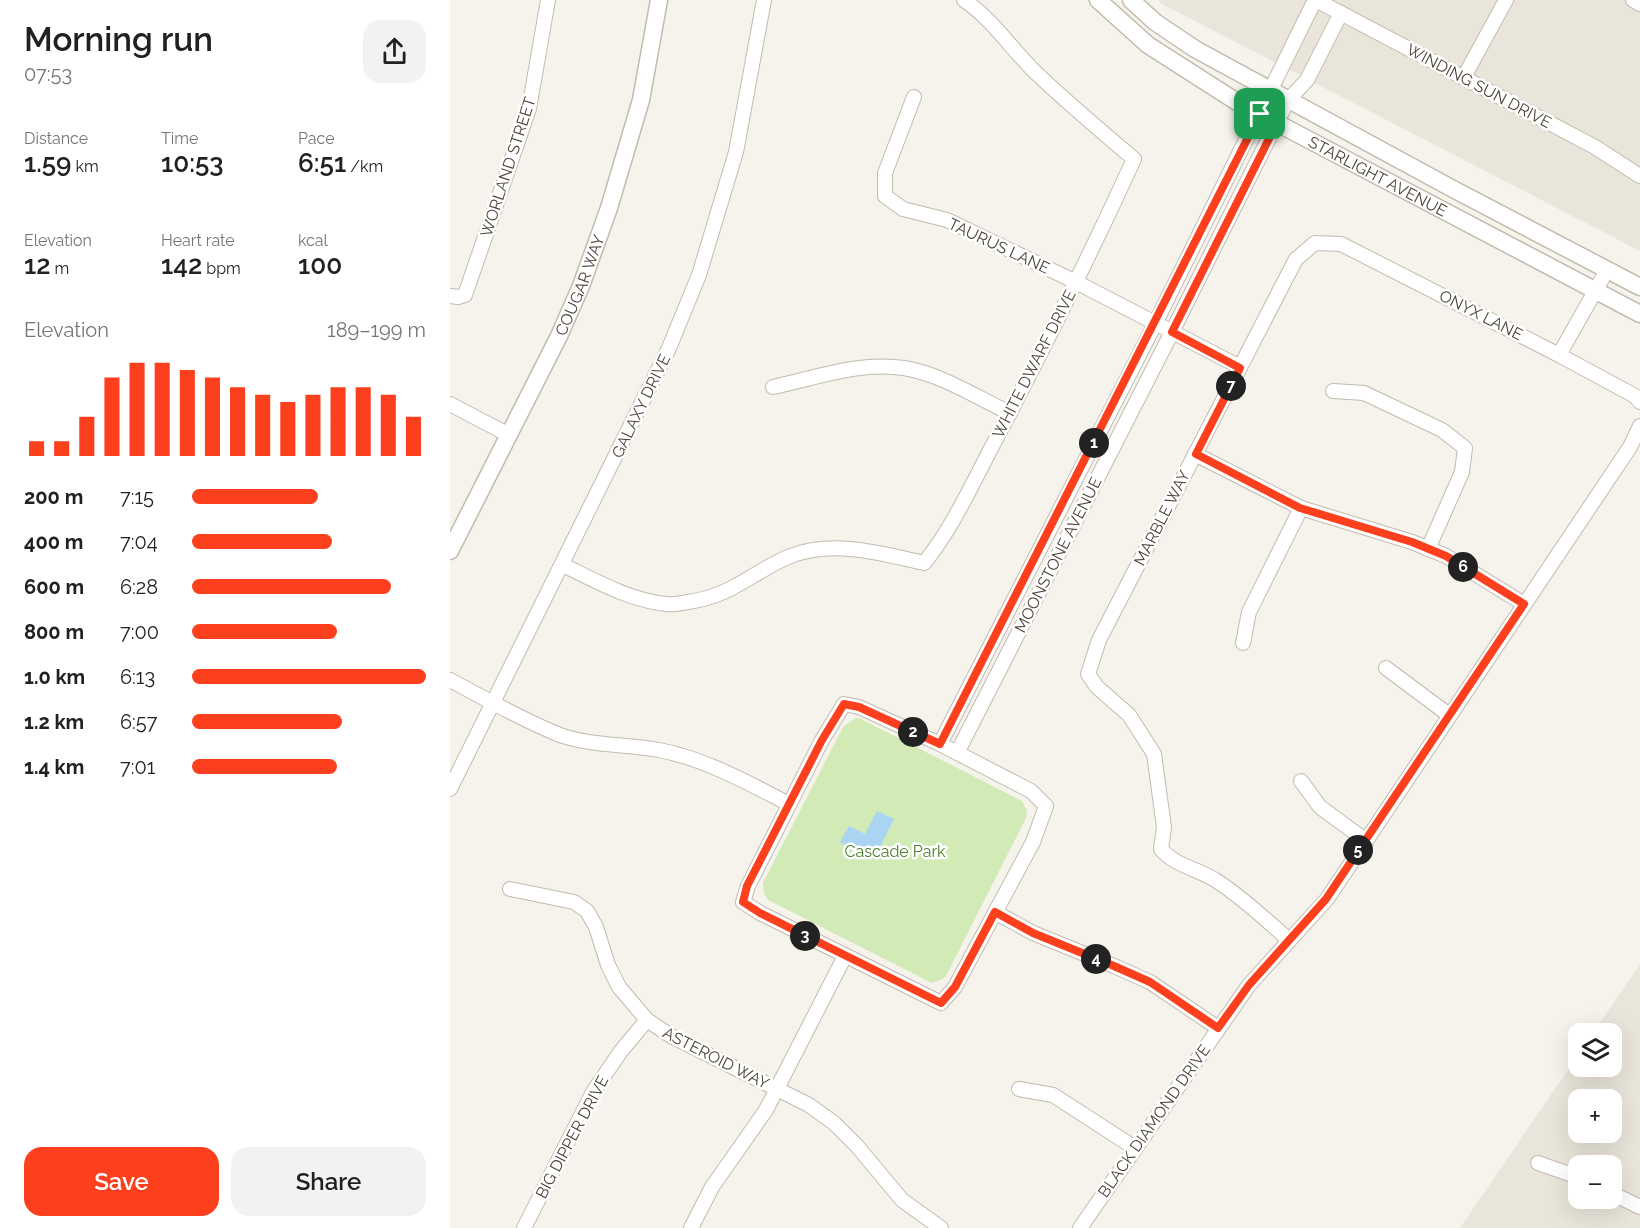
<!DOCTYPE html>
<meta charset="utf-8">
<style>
:root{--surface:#fff;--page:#f2f2f2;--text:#202124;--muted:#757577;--accent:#fc3f1d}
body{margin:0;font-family:Raleway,sans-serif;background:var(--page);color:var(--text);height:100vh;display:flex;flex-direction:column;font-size:22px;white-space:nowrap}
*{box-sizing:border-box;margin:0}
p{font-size:20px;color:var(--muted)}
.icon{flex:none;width:33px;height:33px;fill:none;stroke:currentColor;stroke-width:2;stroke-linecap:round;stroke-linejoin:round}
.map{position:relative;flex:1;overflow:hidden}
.panel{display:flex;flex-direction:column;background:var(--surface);width:450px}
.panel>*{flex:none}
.controls{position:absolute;left:1118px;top:1023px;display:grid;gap:12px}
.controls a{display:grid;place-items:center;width:54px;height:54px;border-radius:12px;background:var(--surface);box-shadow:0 6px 24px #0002;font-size:30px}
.pin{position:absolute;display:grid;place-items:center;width:51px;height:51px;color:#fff;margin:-26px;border-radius:12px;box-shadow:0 3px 9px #0006}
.km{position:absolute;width:30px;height:30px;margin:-15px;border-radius:50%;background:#222;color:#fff;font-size:16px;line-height:30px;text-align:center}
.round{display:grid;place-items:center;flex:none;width:63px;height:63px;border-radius:18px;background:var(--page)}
.head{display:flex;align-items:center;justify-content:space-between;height:102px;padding:0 24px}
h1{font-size:33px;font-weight:600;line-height:45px}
.stats{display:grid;grid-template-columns:repeat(3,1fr);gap:9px;height:102px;padding:6px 24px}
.stats div{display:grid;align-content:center}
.stats b{font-size:26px;font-weight:600}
.stats small{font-size:16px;font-weight:400}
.stats p{font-size:16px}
.chart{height:168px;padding:12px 24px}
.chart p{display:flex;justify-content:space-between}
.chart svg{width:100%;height:108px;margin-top:6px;stroke:var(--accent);stroke-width:6}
.button{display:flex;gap:12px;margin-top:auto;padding:12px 24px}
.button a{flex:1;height:69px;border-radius:18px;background:var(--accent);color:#fff;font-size:24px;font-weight:600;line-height:69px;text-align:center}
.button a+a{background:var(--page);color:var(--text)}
ul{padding:0 24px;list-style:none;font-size:20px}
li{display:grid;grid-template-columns:96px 72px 1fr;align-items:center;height:45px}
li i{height:15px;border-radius:8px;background:var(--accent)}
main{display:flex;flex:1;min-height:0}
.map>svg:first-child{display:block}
.residential{fill:#eae5da;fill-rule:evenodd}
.green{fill:#d2eab5}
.water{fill:#a9d4f2}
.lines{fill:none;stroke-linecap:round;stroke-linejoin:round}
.minor-casing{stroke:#c2bbae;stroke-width:16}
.tertiary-casing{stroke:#c2bbae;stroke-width:19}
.minor{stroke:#fff;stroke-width:14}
.tertiary{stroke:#fff;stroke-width:16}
.route-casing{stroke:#fff;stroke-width:12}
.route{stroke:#fc3f1d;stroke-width:8}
.labels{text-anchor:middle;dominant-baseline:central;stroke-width:5;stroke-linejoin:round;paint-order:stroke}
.street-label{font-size:16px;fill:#4b4439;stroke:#fff}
.park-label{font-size:16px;fill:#4a7f2a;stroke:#fff}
</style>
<main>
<section class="panel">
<div class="head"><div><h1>Morning run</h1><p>07:53</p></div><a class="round"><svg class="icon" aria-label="share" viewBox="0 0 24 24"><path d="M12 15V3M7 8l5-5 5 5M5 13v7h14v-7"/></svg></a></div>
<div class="stats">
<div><p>Distance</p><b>1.59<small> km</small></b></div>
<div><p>Time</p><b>10:53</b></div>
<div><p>Pace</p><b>6:51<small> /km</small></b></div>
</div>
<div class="stats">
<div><p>Elevation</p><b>12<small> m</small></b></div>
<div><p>Heart rate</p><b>142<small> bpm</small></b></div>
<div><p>kcal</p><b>100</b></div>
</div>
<div class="chart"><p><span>Elevation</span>189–199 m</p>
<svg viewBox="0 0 160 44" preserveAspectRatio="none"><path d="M5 44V38M15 44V38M25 44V28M35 44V12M45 44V6M55 44V6M65 44V9M75 44V12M85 44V16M95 44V19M105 44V22M115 44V19M125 44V16M135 44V16M145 44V19M155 44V28"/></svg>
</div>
<ul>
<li><b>200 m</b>7:15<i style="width:54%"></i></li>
<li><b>400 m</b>7:04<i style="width:60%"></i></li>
<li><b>600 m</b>6:28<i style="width:85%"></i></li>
<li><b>800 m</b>7:00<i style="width:62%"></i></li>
<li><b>1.0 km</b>6:13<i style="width:100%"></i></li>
<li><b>1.2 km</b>6:57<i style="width:64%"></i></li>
<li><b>1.4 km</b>7:01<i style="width:62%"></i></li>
</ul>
<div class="button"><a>Save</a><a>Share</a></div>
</section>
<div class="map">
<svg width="1190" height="1228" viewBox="0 0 1190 1228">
<rect width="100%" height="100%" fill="#f6f3ec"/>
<g class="residential">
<polygon points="708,0 1190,0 1190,251 712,4"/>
<path d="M1190,964V1228H1010L1128,1055V1066H1161V1034L1143,1033ZM1128,1100H1161V1132H1128ZM1128,1166H1161V1198H1128Z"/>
</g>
<polygon class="green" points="406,718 411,719 572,801 577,811 576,818 496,976 492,979 482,983 318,900 314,893 313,883 393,727"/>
<polygon class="water" points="427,811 444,819 424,859 390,842 399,826 415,834"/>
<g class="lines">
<g class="minor-casing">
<g id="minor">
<polyline points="866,0 1145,147 1190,176"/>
<polyline points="1183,0 1190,4"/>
<polyline points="1014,77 1056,0"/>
<polyline points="464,97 435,173 435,196 453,209 497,220 626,282 790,367"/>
<polyline points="0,296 8,297 15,295 79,109 98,0"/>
<polyline points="1109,355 1157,270"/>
<path d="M323,387C365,378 411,361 454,368C491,374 526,397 560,413"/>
<polyline points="883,391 914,393 992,430 1015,448 1012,472 978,549"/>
<polyline points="0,404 59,435"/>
<polyline points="745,454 851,508 962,542 996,556 1074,604"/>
<path d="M113,565C146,581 179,600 216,604C223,605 231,603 238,602C282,596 301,573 338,557C382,539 430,553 474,563C504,526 524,480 547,437C595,346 641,253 684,159C650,130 615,101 583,70C560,47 541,18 514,0"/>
<polyline points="793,643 799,612 851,508"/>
<polyline points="936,668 999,715"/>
<path d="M0,680C36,699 72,720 110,735C141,746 177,744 209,750C256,759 298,783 339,804"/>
<polygon points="394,704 409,707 490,744 581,791 596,806 583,842 505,987 491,1003 310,913 293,902 298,886 372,740"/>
<polyline points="490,744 705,324 865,0"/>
<polyline points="507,753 722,332 838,100 857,80 891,13"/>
<polyline points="851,781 870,807 915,840"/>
<polyline points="0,789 219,348 249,275 286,152 314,0"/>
<polyline points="60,889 124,902 137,911 146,927 158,965 169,987 197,1020 221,1036 359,1105 384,1123 407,1146 452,1200 491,1228"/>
<polyline points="545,912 583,933 664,966 700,982 768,1028"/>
<path d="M839,940C815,919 793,898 767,881C749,869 725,866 711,849L714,827L704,754L679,715L647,687L638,674L649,640L846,259L865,243L891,244L1109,355L1185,396L1190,402"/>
<polyline points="569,1089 603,1095 685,1148"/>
<polyline points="1088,1163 1128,1177"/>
<polyline points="1161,1193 1190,1207"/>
<polyline points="74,1228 143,1092 171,1051 197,1020"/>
<polyline points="241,1228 262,1187 316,1110 395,956"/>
<polyline points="630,1228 799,985 877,899 1180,447 1190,426"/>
</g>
</g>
<g class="tertiary-casing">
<g id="tertiary">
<path id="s1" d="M648,0L698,45L787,102L1190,314"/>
<polyline points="681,0 705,22 745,49 1003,189 1190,287"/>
<path id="s2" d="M0,551L109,336L131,286L159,208L191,100L209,0"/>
</g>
</g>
<use href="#minor" class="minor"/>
<use href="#tertiary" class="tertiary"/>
</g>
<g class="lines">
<g class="route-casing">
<polygon id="route" points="810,114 827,123 722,332 790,368 746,454 850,508 962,542 996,556 1074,604 876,899 799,985 768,1028 700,982 664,966 583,933 545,912 505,987 491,1003 310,913 293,902 297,886 372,740 394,704 409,707 490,744"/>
</g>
<use href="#route" class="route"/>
</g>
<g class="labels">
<g class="street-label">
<text transform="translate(1029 86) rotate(28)">WINDING SUN DRIVE</text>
<text transform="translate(58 167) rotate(-72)">WORLAND STREET</text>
<text stroke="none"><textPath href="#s1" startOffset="332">STARLIGHT AVENUE</textPath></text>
<text transform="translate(549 246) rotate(25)">TAURUS LANE</text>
<text stroke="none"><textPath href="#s2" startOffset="296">COUGAR WAY</textPath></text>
<text transform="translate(1031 315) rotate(27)">ONYX LANE</text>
<text transform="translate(584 364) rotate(-63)">WHITE DWARF DRIVE</text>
<text transform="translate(191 406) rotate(-64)">GALAXY DRIVE</text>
<text transform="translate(712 518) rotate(-63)">MARBLE WAY</text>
<text transform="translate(608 555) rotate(-63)">MOONSTONE AVENUE</text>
<text transform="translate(266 1058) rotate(27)">ASTEROID WAY</text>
<text transform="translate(704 1121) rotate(-55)">BLACK DIAMOND DRIVE</text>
<text transform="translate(122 1137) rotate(-62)">BIG DIPPER DRIVE</text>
</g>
<g class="park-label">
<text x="445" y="851">Cascade Park</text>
</g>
</g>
</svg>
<div class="controls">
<a><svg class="icon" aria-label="layers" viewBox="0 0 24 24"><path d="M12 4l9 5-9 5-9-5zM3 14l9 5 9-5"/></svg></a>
<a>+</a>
<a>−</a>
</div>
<div class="pin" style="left:810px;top:114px;background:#1e9e55"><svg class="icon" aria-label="arrive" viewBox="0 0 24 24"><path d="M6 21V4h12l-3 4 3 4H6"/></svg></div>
<b class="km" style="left:644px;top:443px">1</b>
<b class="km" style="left:463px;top:732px">2</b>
<b class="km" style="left:355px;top:936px">3</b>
<b class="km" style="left:646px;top:959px">4</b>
<b class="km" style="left:908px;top:850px">5</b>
<b class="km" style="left:1013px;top:567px">6</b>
<b class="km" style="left:781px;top:386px">7</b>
</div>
</main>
